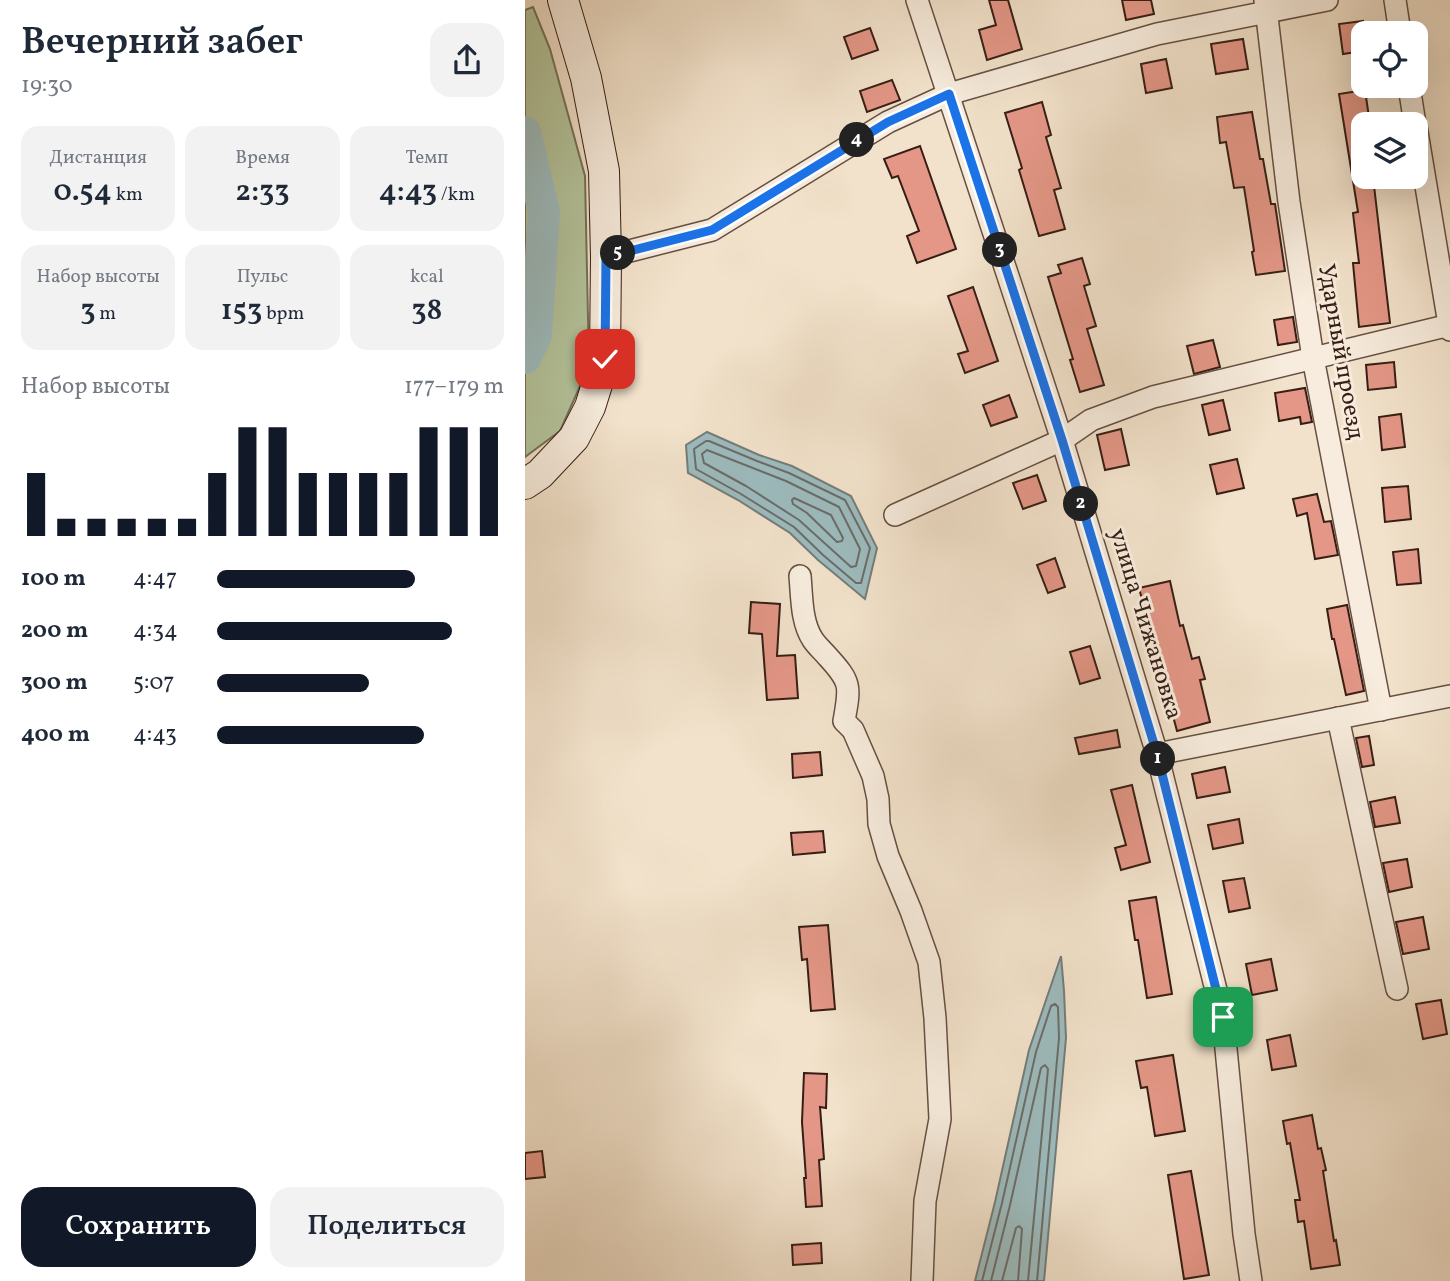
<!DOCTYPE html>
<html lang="ru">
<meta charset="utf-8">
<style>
:root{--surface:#fff;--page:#f2f2f3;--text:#1f2937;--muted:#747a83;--accent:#111827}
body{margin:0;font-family:Vollkorn,serif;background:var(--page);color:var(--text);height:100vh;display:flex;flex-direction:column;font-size:26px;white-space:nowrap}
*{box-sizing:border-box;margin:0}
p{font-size:23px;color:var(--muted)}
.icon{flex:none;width:38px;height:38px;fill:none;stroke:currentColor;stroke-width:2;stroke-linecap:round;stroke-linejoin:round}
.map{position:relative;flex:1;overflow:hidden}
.side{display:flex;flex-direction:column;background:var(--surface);width:525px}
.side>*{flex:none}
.fabs{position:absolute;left:826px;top:21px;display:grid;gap:14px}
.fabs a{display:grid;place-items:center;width:77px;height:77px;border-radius:14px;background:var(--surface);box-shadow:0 7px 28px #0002;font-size:35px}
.pin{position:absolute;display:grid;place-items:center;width:60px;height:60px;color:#fff;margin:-30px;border-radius:14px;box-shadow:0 4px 10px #0006}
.km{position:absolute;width:35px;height:35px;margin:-18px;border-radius:50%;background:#222;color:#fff;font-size:19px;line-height:35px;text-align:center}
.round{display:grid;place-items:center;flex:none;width:74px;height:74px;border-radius:21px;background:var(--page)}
.summary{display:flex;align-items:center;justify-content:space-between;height:119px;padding:0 21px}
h1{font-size:38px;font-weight:600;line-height:52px}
.stats{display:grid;grid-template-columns:repeat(3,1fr);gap:10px;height:119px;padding:7px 21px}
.stats div{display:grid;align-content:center;border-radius:18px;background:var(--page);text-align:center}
.stats b{font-size:30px;font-weight:600}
.stats small{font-size:19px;font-weight:400}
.stats p{font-size:19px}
.chart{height:196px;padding:14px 21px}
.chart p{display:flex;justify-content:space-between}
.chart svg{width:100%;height:126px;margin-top:7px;stroke:var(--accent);stroke-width:6}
.primary-button{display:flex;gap:14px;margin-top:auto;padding:14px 21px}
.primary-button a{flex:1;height:80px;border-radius:21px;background:var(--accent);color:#fff;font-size:28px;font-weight:600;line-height:80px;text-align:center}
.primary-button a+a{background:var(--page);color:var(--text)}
ul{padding:0 21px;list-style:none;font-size:23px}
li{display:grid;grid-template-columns:112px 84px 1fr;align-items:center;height:52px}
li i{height:18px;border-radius:9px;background:var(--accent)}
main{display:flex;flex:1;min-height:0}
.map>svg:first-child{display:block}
.green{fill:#b4c49c;stroke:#767158;stroke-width:2}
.water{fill:#9dbcbf;stroke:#747d7b;stroke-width:2}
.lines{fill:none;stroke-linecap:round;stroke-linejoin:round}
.shore{stroke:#6a6d6a;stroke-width:2}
.river{stroke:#9dbcbf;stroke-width:32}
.building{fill:#e49787;stroke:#371e15;stroke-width:2}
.street-casing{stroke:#664f42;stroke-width:24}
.secondary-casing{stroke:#371e15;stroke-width:32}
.street{stroke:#f7ecdd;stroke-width:21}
.secondary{stroke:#f7ecdd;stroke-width:30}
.route-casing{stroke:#fff;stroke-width:14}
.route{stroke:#1a73e8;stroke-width:9}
.labels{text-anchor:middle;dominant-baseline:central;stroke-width:6;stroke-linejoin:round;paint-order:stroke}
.street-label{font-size:24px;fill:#371e15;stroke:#f7ecdd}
</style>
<main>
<section class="side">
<div class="summary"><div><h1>Вечерний забег</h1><p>19:30</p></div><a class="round"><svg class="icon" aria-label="share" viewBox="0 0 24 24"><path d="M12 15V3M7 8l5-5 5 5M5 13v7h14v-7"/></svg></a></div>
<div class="stats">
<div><p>Дистанция</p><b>0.54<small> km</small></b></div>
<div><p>Время</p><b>2:33</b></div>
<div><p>Темп</p><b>4:43<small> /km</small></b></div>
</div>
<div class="stats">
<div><p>Набор высоты</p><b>3<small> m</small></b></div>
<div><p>Пульс</p><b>153<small> bpm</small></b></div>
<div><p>kcal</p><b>38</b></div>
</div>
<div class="chart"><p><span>Набор высоты</span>177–179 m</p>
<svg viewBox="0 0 160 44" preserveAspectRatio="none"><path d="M5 44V22M15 44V38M25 44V38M35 44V38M45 44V38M55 44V38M65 44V22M75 44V6M85 44V6M95 44V22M105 44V22M115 44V22M125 44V22M135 44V6M145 44V6M155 44V6"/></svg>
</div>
<ul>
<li><b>100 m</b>4:47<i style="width:69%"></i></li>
<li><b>200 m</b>4:34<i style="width:82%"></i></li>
<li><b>300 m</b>5:07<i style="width:53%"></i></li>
<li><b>400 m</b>4:43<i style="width:72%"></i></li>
</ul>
<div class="primary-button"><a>Сохранить</a><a>Поделиться</a></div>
</section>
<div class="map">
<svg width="925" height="1281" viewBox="0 0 925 1281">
<rect width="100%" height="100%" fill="#f2e2cb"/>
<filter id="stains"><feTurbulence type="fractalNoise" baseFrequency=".00286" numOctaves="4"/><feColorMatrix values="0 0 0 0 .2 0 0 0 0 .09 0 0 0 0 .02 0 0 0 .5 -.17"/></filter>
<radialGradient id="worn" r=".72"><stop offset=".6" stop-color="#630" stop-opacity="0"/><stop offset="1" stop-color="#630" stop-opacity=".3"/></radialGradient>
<polygon class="green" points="8,7 25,49 60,176 64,366 35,431 0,457 0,10"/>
<g class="water">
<polygon points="182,432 234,455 267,466 326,496 352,548 340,599 293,560 265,533 213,500 163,473 161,445"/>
<polygon points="536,956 539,991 541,1038 519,1281 450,1281 470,1202 504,1050"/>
</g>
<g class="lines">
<g class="shore">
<polygon points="181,441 184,441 232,461 264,473 320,500 345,548 336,583 331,583 298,555 269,527 216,494 171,469 169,449"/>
<polygon points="182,450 261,481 314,507 335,549 331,566 326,567 274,520 221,486 179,463 177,454"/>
<polygon points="269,498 306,515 318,538 317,541 312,542 282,513 268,504 267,500"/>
<polyline points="457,1281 477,1203 511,1052 526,1006 530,1004 533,1007 534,1038 512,1281"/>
<polyline points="466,1281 485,1205 516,1068 520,1065 523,1069 503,1281"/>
<polyline points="477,1281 491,1228 494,1226 497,1229 493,1281"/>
</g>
<polyline class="river" points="0,132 19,212 11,335 0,358"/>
</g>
<g class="building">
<polygon points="464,0 483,0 497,49 462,60 454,30 471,25"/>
<polygon points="597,0 626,0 629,14 601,20"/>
<polygon points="838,21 838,51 818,54 814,24"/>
<polygon points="345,28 353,50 327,59 319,37"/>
<polygon points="718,39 723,69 691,74 686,44"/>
<polygon points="641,59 647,88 621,93 616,64"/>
<polygon points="367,80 375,100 342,112 335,91"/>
<polygon points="840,90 845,124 838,124 838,177 848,177 865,323 834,327 828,263 834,263 828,213 833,212 814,94"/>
<polygon points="517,102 526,135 521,137 536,188 529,190 540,229 514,236 494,170 497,168 480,113"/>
<polygon points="727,112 735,159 738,159 746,204 750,204 760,271 731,275 727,252 729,251 719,187 709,188 701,142 695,143 692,117"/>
<polygon points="395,146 431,249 392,263 382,236 394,231 373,176 367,178 359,159"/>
<polygon points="557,258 565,284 559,286 571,326 562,329 579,385 555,392 545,360 548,359 523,277 536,273 533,265"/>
<polygon points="448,287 473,361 440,373 433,354 443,351 423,296"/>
<polygon points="768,317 772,342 753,345 749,320"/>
<polygon points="688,340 695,367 669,374 662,346"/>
<polygon points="869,362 871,387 843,390 841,365"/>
<polygon points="780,388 787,422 776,424 775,417 754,421 750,393"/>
<polygon points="484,395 492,417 466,426 458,405"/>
<polygon points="698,400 705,430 684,435 677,405"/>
<polygon points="876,414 880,447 857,450 854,417"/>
<polygon points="596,429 604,465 580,470 572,435"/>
<polygon points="712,459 719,488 692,494 685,465"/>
<polygon points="512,475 521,501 498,509 488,483"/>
<polygon points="883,486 886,519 860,522 857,488"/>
<polygon points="792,494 799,522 806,521 813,555 790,559 782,513 772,516 768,499"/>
<polygon points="893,549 896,583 872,585 868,552"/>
<polygon points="530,558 540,587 523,593 512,565"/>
<polygon points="645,581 655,626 658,625 667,659 674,657 680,679 675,680 685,722 652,731 614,588"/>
<polygon points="226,602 255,604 252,656 270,655 273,698 242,700 237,634 224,633"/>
<polygon points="822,605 839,691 821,695 809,639 807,639 802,609"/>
<polygon points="565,646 575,678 555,684 545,652"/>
<polygon points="592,730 595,747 554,754 550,738"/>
<polygon points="844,736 849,765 837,767 831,738"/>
<polygon points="295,752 297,775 268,778 267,754"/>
<polygon points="700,767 705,792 672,798 667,774"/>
<polygon points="607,785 625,862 596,870 590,848 601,845 586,790"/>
<polygon points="870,797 875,823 850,827 845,802"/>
<polygon points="714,819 718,843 688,849 683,825"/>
<polygon points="298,831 300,852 268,855 266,833"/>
<polygon points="882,859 887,887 864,892 858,863"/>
<polygon points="719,878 725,908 704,912 698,881"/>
<polygon points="631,897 647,994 622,998 613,940 610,940 604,901"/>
<polygon points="898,917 904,949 878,954 871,922"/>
<polygon points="303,925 310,1009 286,1011 282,959 277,960 274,927"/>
<polygon points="746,959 752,990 727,995 721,964"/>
<polygon points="916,1000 922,1034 898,1039 891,1004"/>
<polygon points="765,1035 771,1066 747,1070 742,1040"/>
<polygon points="648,1055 660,1131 630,1136 622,1087 616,1088 611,1061"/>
<polygon points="279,1073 302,1074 301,1108 295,1107 299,1159 294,1160 297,1206 281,1207 279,1178 281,1178 277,1122"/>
<polygon points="787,1115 793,1149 796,1148 801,1170 798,1171 809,1241 811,1240 815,1265 786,1269 779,1221 773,1222 770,1200 775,1200 765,1143 762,1144 758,1121"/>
<polygon points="17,1151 20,1177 0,1179 0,1153"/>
<polygon points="666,1171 684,1275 659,1279 643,1175"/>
<polygon points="296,1243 297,1263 268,1265 267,1245"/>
</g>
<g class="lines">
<g class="street-casing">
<g id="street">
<polyline points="392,0 537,440 632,754 698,1018 719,1234 726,1281"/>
<polyline points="740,0 764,202 788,358 856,710"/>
<polyline points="870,0 875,33"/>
<polyline points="884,86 890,124"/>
<polyline points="891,126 925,330"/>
<polyline points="81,257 187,230 363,122 424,94 632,34 802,0"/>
<polyline points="370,515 537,440 566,420 628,397 925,325"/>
<path d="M275,576C277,597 276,622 288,640C292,646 298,651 303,657C327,683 325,687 319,721L328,730L348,776L353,799L354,824L363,856L386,911L404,962L410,1018L415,1119L400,1201L397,1281"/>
<polyline points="813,718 872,989"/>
<polyline points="632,754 925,696"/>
</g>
</g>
<g class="secondary-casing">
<polyline id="secondary" points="0,484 15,474 49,438 65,407 80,359 81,257 79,171 61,78 38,0"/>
</g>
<use href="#street" class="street"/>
<use href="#secondary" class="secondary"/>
</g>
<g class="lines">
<g class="route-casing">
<polyline id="route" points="80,359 81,257 187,230 363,122 424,94 537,440 632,754 698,1017"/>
</g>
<use href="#route" class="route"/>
</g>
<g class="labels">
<g class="street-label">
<text transform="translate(815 352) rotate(80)">Ударный проезд</text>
<text transform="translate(620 624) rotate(73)">улица Чижановка</text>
</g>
</g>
<rect width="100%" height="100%" filter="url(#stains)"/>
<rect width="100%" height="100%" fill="url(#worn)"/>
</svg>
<div class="fabs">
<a><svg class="icon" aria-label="locate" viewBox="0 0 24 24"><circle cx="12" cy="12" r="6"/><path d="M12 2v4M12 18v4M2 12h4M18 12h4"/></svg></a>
<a><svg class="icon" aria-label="layers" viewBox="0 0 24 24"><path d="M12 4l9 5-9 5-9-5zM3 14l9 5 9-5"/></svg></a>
</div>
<div class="pin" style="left:698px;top:1017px;background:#1e9e55"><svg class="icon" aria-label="arrive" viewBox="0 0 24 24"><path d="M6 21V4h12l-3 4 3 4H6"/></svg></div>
<div class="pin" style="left:80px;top:359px;background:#d93025"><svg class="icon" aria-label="check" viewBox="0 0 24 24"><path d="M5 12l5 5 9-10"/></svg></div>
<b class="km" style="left:633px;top:759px">1</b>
<b class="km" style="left:556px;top:504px">2</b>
<b class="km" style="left:475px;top:250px">3</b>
<b class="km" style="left:332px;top:140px">4</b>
<b class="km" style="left:93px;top:253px">5</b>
</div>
</main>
